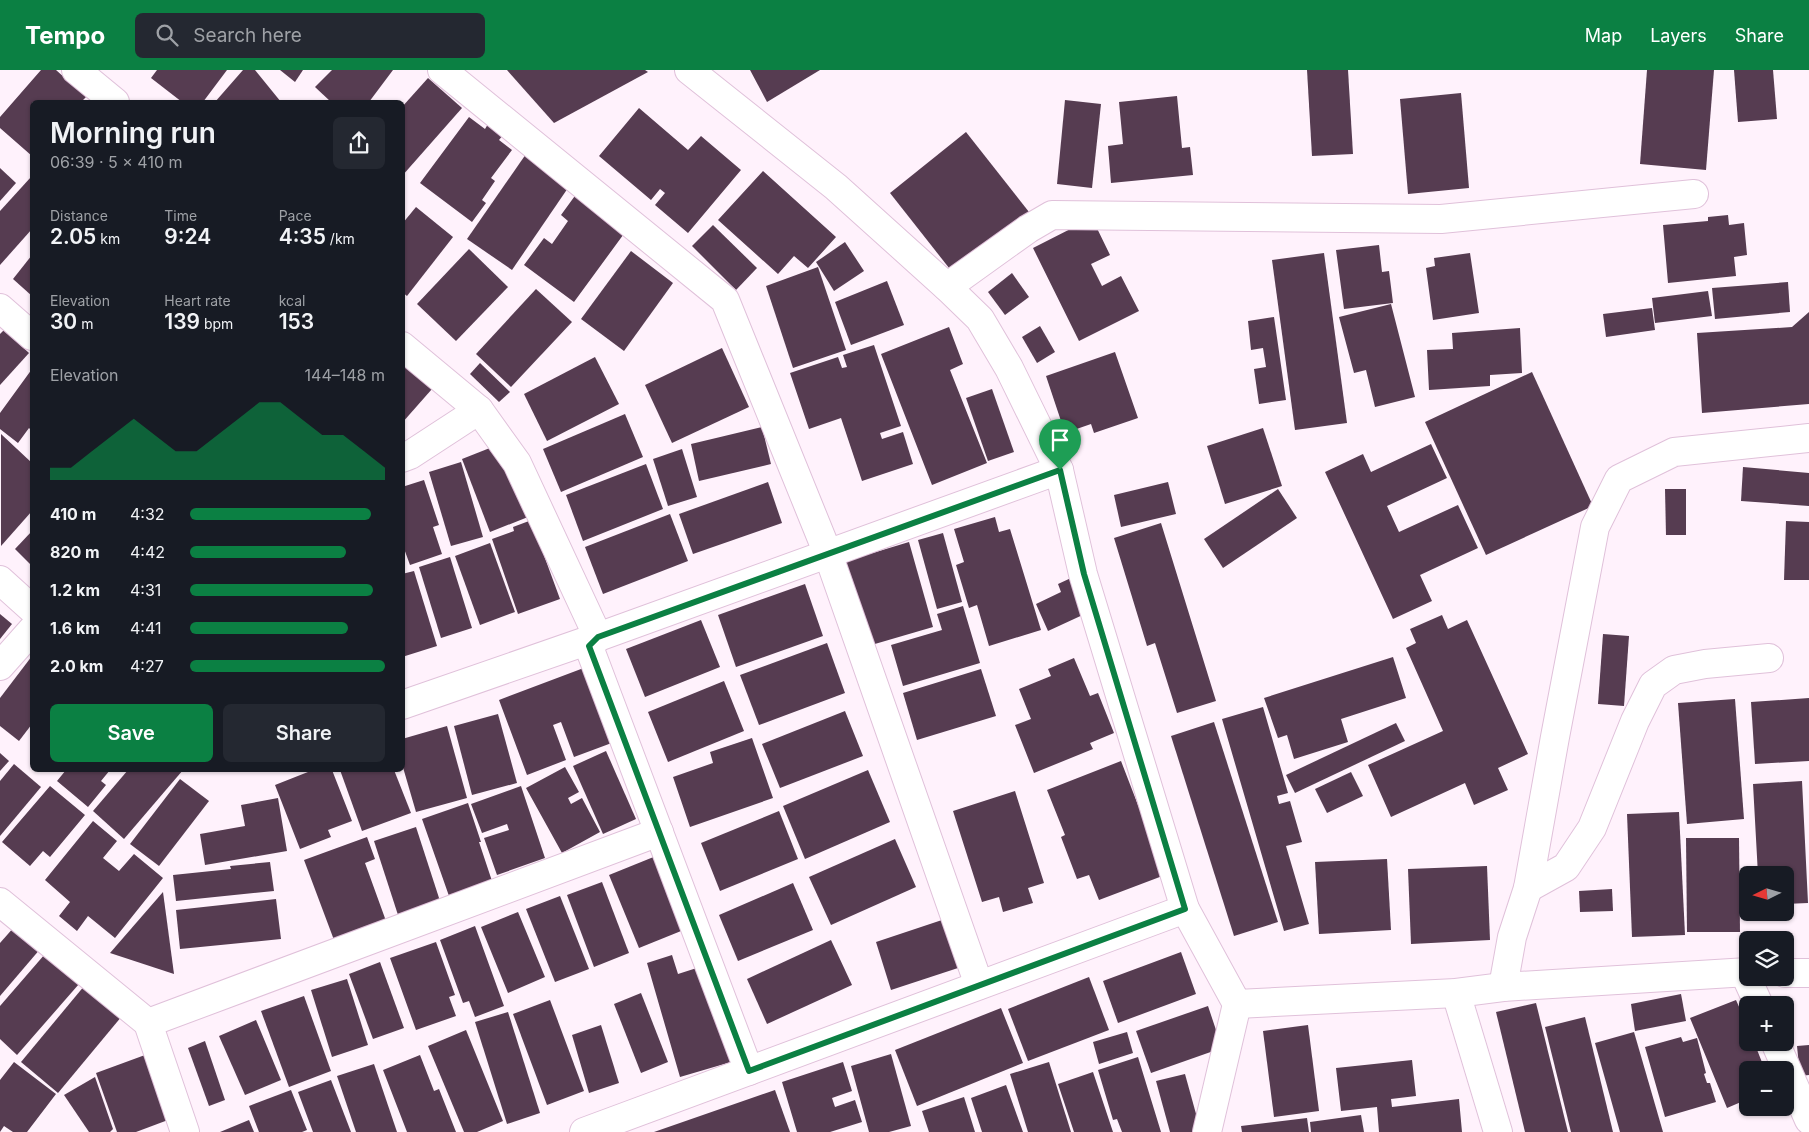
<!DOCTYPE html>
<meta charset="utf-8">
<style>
:root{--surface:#171b24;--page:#242831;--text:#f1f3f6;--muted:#9ea1a6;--accent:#0b8043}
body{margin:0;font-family:Inter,sans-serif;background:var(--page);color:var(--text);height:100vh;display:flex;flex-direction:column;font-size:19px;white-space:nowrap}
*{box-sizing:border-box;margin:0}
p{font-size:16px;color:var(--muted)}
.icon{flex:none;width:28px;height:28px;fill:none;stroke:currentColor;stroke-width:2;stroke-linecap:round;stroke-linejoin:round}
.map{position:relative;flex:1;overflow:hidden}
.drawer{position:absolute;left:30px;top:30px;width:375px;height:672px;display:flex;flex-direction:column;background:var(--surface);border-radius:8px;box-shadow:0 1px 4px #0004}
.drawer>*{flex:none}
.needle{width:32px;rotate:265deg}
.fabs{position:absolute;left:1739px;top:796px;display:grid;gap:10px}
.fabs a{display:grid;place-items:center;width:55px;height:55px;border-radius:8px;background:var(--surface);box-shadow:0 1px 4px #0004;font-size:25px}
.pin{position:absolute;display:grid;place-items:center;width:42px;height:42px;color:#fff;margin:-51px -21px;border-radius:50% 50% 50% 0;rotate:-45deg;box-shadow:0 0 5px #0007}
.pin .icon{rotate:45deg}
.round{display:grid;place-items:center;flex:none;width:52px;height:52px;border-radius:8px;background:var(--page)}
.headline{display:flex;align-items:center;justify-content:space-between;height:85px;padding:0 20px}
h1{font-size:28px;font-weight:600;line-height:38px}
.stats{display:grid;grid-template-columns:repeat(3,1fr);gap:8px;height:85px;padding:5px 20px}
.stats div{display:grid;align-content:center}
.stats b{font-size:21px;font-weight:600}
.stats small{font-size:14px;font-weight:400}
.stats p{font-size:14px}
.chart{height:140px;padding:10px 20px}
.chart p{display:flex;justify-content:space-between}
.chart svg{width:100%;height:90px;margin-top:5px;fill:var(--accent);opacity:.7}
.cta{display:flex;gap:10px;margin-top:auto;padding:10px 20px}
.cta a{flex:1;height:58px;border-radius:8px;background:var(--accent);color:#fff;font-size:20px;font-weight:600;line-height:58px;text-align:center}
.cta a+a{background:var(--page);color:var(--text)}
ul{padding:0 20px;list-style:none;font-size:16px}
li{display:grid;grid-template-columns:80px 60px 1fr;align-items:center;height:38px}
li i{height:12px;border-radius:6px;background:var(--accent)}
header{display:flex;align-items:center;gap:30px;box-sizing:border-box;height:70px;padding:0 25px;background:var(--accent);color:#fff}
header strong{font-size:24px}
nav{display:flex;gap:28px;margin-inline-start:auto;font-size:18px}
.search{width:350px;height:45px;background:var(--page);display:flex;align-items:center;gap:12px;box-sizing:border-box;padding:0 18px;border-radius:8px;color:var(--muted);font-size:19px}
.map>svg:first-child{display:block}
.building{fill:#563c51}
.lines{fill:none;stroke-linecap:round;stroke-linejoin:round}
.minor-casing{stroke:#e0c1da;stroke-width:30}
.minor{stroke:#fff;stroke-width:28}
.route-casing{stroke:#fff;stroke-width:10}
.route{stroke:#0b8043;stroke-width:6}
</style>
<header>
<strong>Tempo</strong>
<div class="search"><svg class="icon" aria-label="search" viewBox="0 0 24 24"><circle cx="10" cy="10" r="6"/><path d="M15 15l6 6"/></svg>Search here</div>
<nav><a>Map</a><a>Layers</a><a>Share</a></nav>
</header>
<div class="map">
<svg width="1809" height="1062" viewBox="0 0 1809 1062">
<rect width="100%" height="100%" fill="#fff2fc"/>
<g class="building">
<polygon points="41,0 56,0 86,27 81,32 32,32 32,86 0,58 0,47"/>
<polygon points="157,0 227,0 203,32 182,32 151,8"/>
<polygon points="243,0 255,0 281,32 215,32"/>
<polygon points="280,0 303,0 295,12"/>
<polygon points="332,0 393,0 369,32 331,32 315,17"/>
<polygon points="507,0 645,0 648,2 554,53"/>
<polygon points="750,0 820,0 767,32"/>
<polygon points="1307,0 1348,0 1353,84 1312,86"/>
<polygon points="1647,0 1714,0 1706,100 1640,94"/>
<polygon points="1734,0 1773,0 1777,49 1738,52"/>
<polygon points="428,8 462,38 402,106 402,37"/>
<polygon points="1461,23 1469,118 1408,124 1400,29"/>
<polygon points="1177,26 1182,78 1190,77 1193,105 1111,113 1108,76 1123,74 1119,32"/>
<polygon points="1065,30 1101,34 1092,118 1057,114"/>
<polygon points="639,38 688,80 701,66 741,100 688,163 655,135 665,123 660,119 651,130 599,86"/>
<polygon points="469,47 485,59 488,54 503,65 499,70 512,80 491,108 495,111 482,130 486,133 472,152 420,113"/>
<polygon points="966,62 1029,142 953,203 890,123"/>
<polygon points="526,84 570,115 512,200 467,169"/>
<polygon points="0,98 16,113 0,131"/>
<polygon points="763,101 836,167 808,198 794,186 778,204 718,150"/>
<polygon points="31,107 32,108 32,159 0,195 0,141"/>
<polygon points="577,123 626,161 574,232 524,195 544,168 552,174 568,151 561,145"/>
<polygon points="416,137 453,167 407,226 402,222 402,154"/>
<polygon points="1728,145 1729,155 1744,153 1747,185 1734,187 1736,206 1668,213 1663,155 1708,151 1708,147"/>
<polygon points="1092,148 1110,185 1091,194 1102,216 1121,206 1139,241 1079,271 1033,178"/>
<polygon points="713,155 757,198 736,220 692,176"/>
<polygon points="845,172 864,201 834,221 816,192"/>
<polygon points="1379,175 1382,202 1389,201 1393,233 1344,239 1336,180"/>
<polygon points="469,179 508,217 456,271 417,234"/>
<polygon points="631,181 673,213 624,281 581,249"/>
<polygon points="1324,183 1347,353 1295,360 1272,190"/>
<polygon points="1470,183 1479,243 1433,250 1426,198 1435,196 1434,188"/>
<polygon points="32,185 32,226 13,209"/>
<polygon points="818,197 846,280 793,298 766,216"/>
<polygon points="1012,203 1029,227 1005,245 988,222"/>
<polygon points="887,211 904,255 851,275 835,232"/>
<polygon points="1788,212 1790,242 1715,249 1712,218"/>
<polygon points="536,219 572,252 511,317 476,284"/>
<polygon points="1708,221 1712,246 1655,253 1652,228"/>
<polygon points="1391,234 1415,327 1375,337 1366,300 1354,303 1339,247"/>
<polygon points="1652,238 1655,260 1606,267 1603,244"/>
<polygon points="1809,242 1809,334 1702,343 1697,263 1792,257"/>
<polygon points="1274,247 1286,330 1259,334 1254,299 1266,297 1263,278 1251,280 1248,251"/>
<polygon points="1040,256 1055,282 1037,293 1022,267"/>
<polygon points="949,257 963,294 950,300 987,393 932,415 881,284"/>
<polygon points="1520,258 1522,303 1490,305 1490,316 1429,320 1427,280 1453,279 1452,263"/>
<polygon points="4,260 29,283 0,315 0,264"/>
<polygon points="874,275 901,356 880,363 882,369 903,362 913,394 862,411 841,348 809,359 790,303 838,287 842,298 847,297 843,285"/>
<polygon points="722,278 749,337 672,373 645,315"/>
<polygon points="1115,282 1138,348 1094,363 1091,354 1065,363 1046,306"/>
<polygon points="595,287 619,334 547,371 524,324"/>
<polygon points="402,292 432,319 402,353"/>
<polygon points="480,293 510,322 499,332 470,304"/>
<polygon points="32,299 32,361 29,358 18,373 0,359 0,343"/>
<polygon points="1532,302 1593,436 1486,485 1425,352"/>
<polygon points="992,319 1014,382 988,391 966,328"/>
<polygon points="625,344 643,387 561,422 543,379"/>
<polygon points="762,357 771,394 699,411 691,374"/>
<polygon points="1263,358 1282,416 1225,434 1207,376"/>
<polygon points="1,364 32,393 32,441 1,476"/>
<polygon points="500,374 528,447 490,462 462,389"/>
<polygon points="1431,374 1447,408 1387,436 1399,462 1458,435 1478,478 1420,505 1432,531 1393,549 1325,402 1363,384 1371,402"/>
<polygon points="682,379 697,427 668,436 653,389"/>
<polygon points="461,392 483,467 451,476 429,402"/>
<polygon points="646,394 663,439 583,471 566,425"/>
<polygon points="1743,397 1809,403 1809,436 1741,431"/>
<polygon points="424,410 439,455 433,457 442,484 410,495 402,473 402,417"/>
<polygon points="768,412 782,453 693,484 679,444"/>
<polygon points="1168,412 1176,444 1121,457 1114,425"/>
<polygon points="1278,419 1297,448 1223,498 1204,469"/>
<polygon points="1665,419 1686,419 1686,465 1666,465"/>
<polygon points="670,444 688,491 603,524 585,477"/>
<polygon points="995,447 999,462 1010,459 1041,560 989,576 977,535 969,538 956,495 964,492 954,459"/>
<polygon points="537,448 548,478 542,480 560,529 518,544 492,469 514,461 513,457"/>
<polygon points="1786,451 1809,452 1809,510 1784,510"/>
<polygon points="1161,453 1216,631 1177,643 1155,573 1147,576 1114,468"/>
<polygon points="32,461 32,496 15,479"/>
<polygon points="943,463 962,532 937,539 918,470"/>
<polygon points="909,472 933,557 868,576 843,492"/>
<polygon points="490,473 515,542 480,555 455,486"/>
<polygon points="450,487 472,558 441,568 419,497"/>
<polygon points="414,501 437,576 402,587 402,504"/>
<polygon points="1071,508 1087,543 1048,561 1036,534 1061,522 1058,514"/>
<polygon points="805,514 823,566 736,597 718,545"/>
<polygon points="963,536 980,593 903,616 891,575 942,560 937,544"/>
<polygon points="0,544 12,554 0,569"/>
<polygon points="1442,545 1448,559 1467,550 1528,684 1498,698 1508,720 1474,735 1465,713 1391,747 1368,695 1443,661 1406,578 1416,573 1410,559"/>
<polygon points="701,550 720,597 645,627 626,579"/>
<polygon points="1603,564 1629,566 1624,636 1598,634"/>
<polygon points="827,573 845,623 759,655 740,605"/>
<polygon points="32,586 32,654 19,671 0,656 0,628"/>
<polygon points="1393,587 1406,628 1341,649 1348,672 1294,689 1287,665 1278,668 1264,628"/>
<polygon points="1074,588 1090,626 1098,623 1114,663 1090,673 1093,679 1034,703 1015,655 1031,649 1019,619 1051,606 1048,599"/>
<polygon points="589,596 617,671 574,687 561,652 553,655 566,690 527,705 499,630"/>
<polygon points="981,599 996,646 917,670 903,623"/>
<polygon points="724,611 744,661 668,692 648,642"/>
<polygon points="1809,628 1809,691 1755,694 1751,632"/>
<polygon points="1735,629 1744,749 1687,754 1678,633"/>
<polygon points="1263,637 1288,723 1277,726 1279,734 1290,731 1302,772 1286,776 1309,854 1284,861 1222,649"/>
<polygon points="845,641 863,686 780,718 762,674"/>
<polygon points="498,644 517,713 472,725 454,656"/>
<polygon points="1214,652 1278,852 1234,866 1171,666"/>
<polygon points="1396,653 1405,671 1295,723 1286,705"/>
<polygon points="447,656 467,728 416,742 402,694 402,669"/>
<polygon points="752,668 773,728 690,757 673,707 713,693 710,682"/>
<polygon points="606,681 636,749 603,764 573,696"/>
<polygon points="0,683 9,691 0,701"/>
<polygon points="1121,691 1165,805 1099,830 1089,805 1077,809 1061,767 1065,765 1047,720"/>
<polygon points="14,694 41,717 0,766 0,711"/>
<polygon points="565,697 579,722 568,728 571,734 582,728 600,762 562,783 526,718"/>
<polygon points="66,700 110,700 101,711 106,715 88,737 57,711"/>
<polygon points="128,700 183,700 124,769 93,741"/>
<polygon points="313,700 332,700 352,751 328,760 331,767 300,779 275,715"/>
<polygon points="340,700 394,700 411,743 362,761"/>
<polygon points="868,700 890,752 805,789 783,736"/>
<polygon points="1351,702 1363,726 1327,743 1315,719"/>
<polygon points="180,709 209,731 159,796 130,774"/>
<polygon points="1802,711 1808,833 1785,834 1785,805 1758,805 1753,714"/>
<polygon points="50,716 85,745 50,787 43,781 30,796 2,772"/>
<polygon points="521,716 545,788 497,805 484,768 509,760 507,754 482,763 471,734"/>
<polygon points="1015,721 1044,813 1028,818 1033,833 1003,842 999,827 982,832 953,741"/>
<polygon points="278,728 287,781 205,795 200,764 245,756 241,735"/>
<polygon points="468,733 481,772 479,772 492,811 449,826 422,749"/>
<polygon points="779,741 798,789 720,821 701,773"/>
<polygon points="1679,742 1685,865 1632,867 1627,744"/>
<polygon points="93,751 117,771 103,788 119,801 134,784 163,808 115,868 88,846 77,861 59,846 70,832 45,810"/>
<polygon points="416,757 440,831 398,845 374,771"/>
<polygon points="367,767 375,789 365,793 386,851 334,870 304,790"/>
<polygon points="1686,768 1739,768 1740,862 1687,862"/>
<polygon points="895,769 916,817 831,855 809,807"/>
<polygon points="656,786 686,859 639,878 609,805"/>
<polygon points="1387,789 1391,860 1319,864 1315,792"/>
<polygon points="270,792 274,821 176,831 173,805 231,799 230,796"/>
<polygon points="1487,796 1490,870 1411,874 1408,799"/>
<polygon points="602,812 629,883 594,897 567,825"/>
<polygon points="793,813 813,860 738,891 719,845"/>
<polygon points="1612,819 1613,841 1580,842 1579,821"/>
<polygon points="163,822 174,904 110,883"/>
<polygon points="560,826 589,899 555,912 526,839"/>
<polygon points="276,829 281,869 180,879 176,840"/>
<polygon points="518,842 545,907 508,923 481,857"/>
<polygon points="942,850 958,898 891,920 876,872"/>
<polygon points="15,856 41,878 0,926 0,873"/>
<polygon points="475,856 504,936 475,947 469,931 463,933 440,870"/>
<polygon points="831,870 852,915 767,954 747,909"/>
<polygon points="436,872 455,925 449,927 456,946 416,960 390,888"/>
<polygon points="1181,882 1196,924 1118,953 1103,911"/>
<polygon points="45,884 79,914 17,985 0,969 0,936"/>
<polygon points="672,885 678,904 703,896 731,992 680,1007 647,893"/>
<polygon points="380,892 404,958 373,969 349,904"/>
<polygon points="1089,907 1109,960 1028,991 1008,939"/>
<polygon points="347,909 368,975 332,987 311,920"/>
<polygon points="85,915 122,946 58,1023 21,992"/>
<polygon points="641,923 668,992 641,1003 614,934"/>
<polygon points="1681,924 1686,951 1635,961 1631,934"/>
<polygon points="304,926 331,1001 289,1017 261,941"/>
<polygon points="550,930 584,1021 547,1035 513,944"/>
<polygon points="1736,930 1748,957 1748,972 1754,972 1765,1000 1748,1000 1748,1029 1727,1038 1690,948"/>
<polygon points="1536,933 1568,1062 1525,1062 1496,942"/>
<polygon points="1208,936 1222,978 1151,1003 1136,961"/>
<polygon points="1001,938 1023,993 917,1036 895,980"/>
<polygon points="508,942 540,1043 507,1054 475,952"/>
<polygon points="1585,947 1613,1062 1571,1062 1545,957"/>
<polygon points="256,950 281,1010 245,1025 219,966"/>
<polygon points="601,955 619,1013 589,1023 572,965"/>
<polygon points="1308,955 1319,1041 1274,1047 1263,961"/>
<polygon points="466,960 503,1051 477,1062 464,1062 428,976"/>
<polygon points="1127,962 1133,983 1099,994 1093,972"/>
<polygon points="1634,962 1663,1062 1620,1062 1595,973"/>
<polygon points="1681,967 1683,972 1697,968 1706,1003 1704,1004 1707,1013 1710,1013 1716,1032 1665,1047 1645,977"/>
<polygon points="205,971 225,1030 209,1036 188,978"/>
<polygon points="1809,975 1809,1005 1800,1006 1797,976"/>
<polygon points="891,984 911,1056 889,1062 869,1062 851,996"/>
<polygon points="145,985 168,1050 136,1062 117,1062 96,1003"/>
<polygon points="420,985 434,1021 439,1019 456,1062 407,1062 383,1000"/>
<polygon points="1138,987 1161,1062 1122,1062 1117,1049 1113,1050 1098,1000"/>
<polygon points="1412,990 1416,1026 1391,1029 1392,1037 1459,1029 1462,1062 1379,1062 1377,1037 1341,1041 1336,998"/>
<polygon points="14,992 56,1024 27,1062 13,1062 4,1056 0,1062 0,1010"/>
<polygon points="843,992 852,1021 832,1028 835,1037 855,1030 862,1052 830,1062 797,1062 782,1012"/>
<polygon points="1049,992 1071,1062 1028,1062 1010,1004"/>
<polygon points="374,994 397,1062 356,1062 337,1006"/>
<polygon points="1093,1002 1113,1062 1074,1062 1058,1014"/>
<polygon points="1185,1004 1201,1062 1170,1062 1156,1011"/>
<polygon points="95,1007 113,1059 110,1062 89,1062 64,1025"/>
<polygon points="331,1010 351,1062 313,1062 298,1022"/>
<polygon points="1006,1015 1023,1062 982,1062 971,1028"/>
<polygon points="291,1020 307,1060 302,1062 259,1062 249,1036"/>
<polygon points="775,1020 790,1062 654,1062"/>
<polygon points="964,1027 975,1062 929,1062 922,1041"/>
<polygon points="1361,1045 1364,1062 1311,1062 1310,1052"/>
<polygon points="1307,1048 1309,1062 1242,1062 1241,1056"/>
<polygon points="249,1050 254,1062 220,1062"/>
</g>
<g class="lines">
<g class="minor-casing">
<g id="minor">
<polyline points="76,0 115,32"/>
<polyline points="442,0 725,230 828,484 979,915"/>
<polyline points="689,0 836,117 947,217 980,249 1009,298 1059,400 1083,504 1185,839 1237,934 1456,923 1503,917 1748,902"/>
<polyline points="947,217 1028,159 1052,145 1441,149 1694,124"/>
<polyline points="0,238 32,266"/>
<polyline points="402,276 479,340 517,393 598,567 589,577 749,1001"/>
<polyline points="402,388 410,385 479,340"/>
<polyline points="0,510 32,539"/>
<polyline points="0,596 32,560"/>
<polyline points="402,635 598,567 1059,400"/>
<polyline points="1528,818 1566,797 1592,758 1635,651 1653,615 1674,600 1705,594 1769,588"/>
<polyline points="0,832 148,953 185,1062"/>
<polyline points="1744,902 1759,935"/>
<polyline points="1785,903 1809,903"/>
<polyline points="1503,917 1512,867 1528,818 1555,667 1595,457 1619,409 1674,382 1809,368"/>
<polyline points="1456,923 1498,1062"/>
<polyline points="148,953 659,762"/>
<polyline points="1775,972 1809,1050"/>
<polyline points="584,1062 1185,839"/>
<polyline points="1207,1062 1237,934"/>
</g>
</g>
<use href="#minor" class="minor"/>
</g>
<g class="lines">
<g class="route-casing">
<polygon id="route" points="1060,400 1084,504 1185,839 749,1001 589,576 598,567"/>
</g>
<use href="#route" class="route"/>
</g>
</svg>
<div class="fabs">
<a><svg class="needle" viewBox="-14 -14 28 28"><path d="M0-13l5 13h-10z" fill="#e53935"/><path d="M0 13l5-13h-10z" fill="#9ea1a6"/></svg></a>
<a><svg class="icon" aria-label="layers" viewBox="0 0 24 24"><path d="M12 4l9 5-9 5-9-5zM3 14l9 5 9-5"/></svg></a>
<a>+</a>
<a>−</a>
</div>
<div class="pin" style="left:1060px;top:400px;background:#1e9e55"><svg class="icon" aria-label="arrive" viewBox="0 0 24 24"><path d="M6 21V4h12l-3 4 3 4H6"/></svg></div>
<section class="drawer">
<div class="headline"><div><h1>Morning run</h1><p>06:39 · 5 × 410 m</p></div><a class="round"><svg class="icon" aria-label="share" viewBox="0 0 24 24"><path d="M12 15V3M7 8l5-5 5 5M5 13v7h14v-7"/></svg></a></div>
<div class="stats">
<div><p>Distance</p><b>2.05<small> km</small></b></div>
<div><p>Time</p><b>9:24</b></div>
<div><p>Pace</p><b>4:35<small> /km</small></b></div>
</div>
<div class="stats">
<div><p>Elevation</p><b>30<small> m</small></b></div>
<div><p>Heart rate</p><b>139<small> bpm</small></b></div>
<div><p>kcal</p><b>153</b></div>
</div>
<div class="chart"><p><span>Elevation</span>144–148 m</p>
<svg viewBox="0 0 160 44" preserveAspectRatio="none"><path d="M0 44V38L10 38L20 30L30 22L40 14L50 22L60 30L70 30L80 22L90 14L100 6L110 6L120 14L130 22L140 22L150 30L160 38V44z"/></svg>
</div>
<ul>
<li><b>410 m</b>4:32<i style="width:93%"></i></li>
<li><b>820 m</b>4:42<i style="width:80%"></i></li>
<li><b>1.2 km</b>4:31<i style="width:94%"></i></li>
<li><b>1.6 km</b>4:41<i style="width:81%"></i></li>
<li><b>2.0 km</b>4:27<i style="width:100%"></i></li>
</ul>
<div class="cta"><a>Save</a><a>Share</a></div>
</section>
</div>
